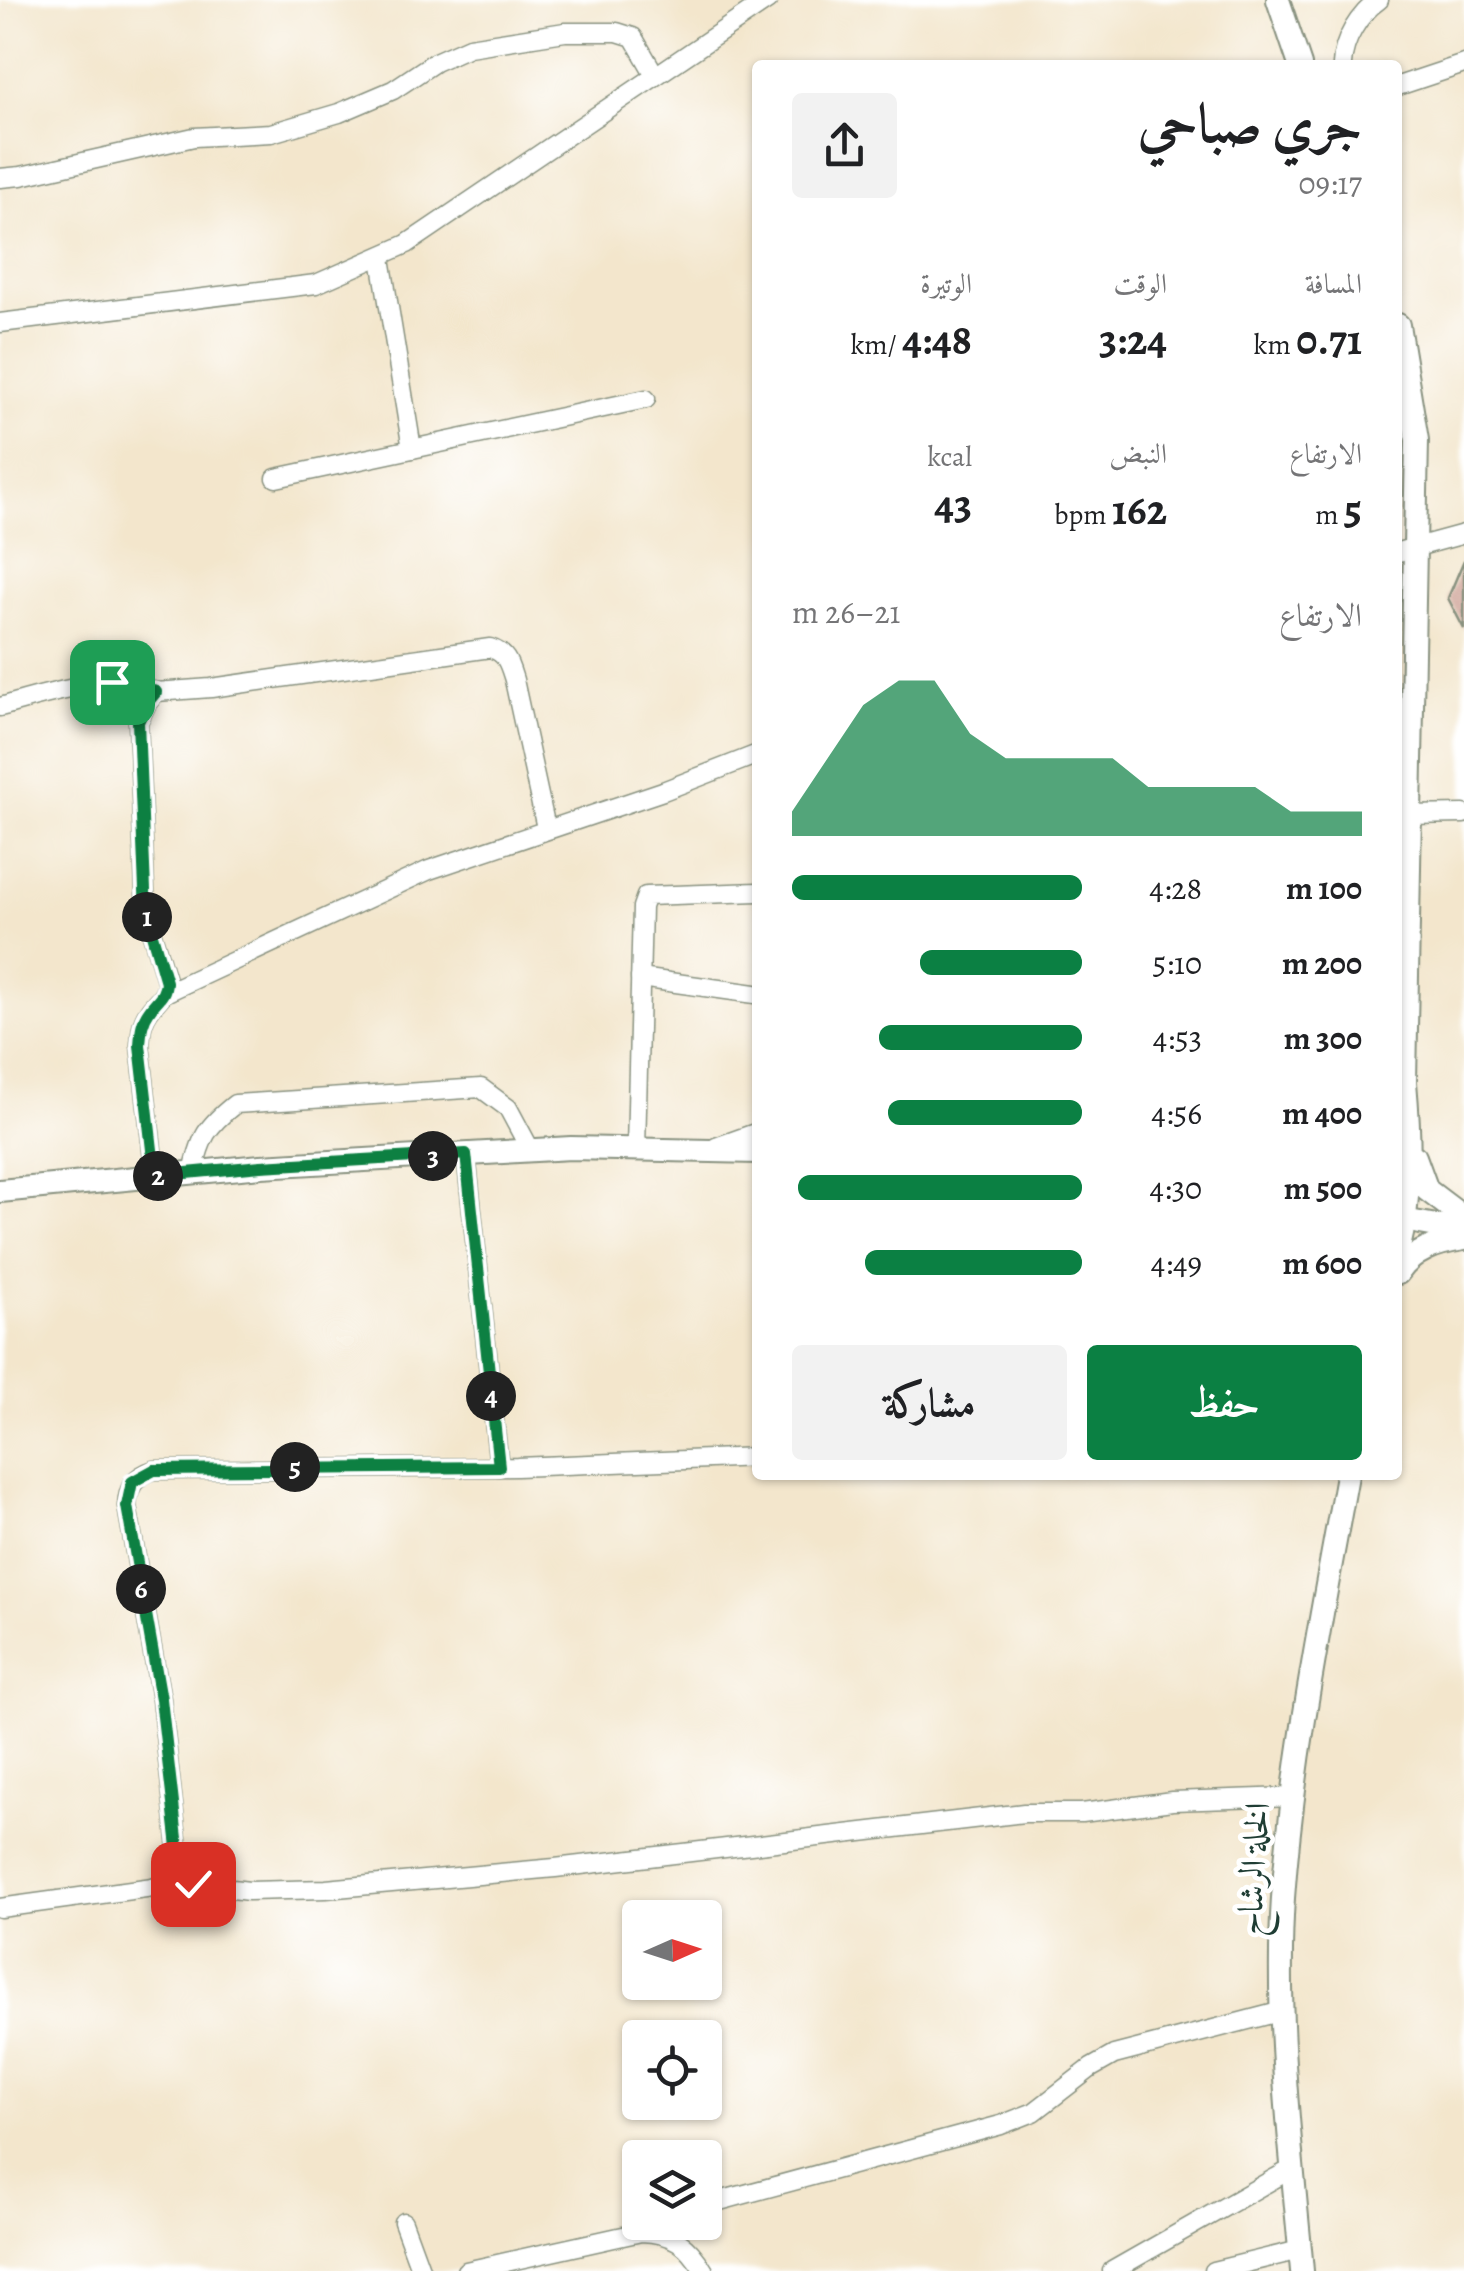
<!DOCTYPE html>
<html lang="ar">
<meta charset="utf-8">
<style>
:root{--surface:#fff;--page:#f2f2f2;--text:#202124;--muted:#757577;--accent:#0b8043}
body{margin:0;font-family:Alegreya,Amiri,serif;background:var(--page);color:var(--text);direction:rtl;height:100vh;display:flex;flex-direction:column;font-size:38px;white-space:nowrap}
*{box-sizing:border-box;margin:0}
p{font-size:32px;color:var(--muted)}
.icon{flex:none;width:55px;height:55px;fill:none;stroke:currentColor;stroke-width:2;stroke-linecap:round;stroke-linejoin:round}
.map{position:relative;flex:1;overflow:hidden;direction:ltr}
.side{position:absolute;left:752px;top:60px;width:650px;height:1420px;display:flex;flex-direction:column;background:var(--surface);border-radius:10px;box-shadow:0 2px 8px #0004;direction:rtl}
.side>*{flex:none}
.needle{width:65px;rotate:87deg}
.fabs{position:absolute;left:622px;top:1900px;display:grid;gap:20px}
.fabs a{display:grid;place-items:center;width:100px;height:100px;border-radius:10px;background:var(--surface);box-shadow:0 2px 8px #0004;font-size:50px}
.pin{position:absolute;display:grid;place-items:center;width:85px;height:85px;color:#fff;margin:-42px;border-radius:20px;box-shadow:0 5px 15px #0006}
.km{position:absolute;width:50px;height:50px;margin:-25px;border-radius:50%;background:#222;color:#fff;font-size:28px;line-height:50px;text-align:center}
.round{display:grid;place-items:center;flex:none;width:105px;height:105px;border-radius:10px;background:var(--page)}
.summary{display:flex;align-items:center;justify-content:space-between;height:170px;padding:0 40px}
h1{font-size:55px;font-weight:600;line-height:75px}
.figures{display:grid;grid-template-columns:repeat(3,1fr);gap:15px;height:170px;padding:10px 40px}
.figures div{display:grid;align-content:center}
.figures b{font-size:42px;font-weight:600}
.figures small{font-size:28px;font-weight:400}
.figures p{font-size:28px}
.chart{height:280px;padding:20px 40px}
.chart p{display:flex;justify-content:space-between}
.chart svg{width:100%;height:180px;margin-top:10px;fill:var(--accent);opacity:.7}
.action{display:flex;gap:20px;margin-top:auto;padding:20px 40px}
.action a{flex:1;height:115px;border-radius:10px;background:var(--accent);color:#fff;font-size:40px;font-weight:600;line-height:115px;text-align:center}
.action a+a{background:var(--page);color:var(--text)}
ul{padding:0 40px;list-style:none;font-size:32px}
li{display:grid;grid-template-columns:160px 120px 1fr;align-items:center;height:75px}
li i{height:25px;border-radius:12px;background:var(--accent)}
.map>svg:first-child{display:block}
.building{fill:#c99a8c}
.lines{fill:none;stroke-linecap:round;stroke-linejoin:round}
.minor-casing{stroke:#899280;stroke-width:21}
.major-casing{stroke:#899280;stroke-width:26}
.minor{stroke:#fff;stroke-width:18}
.major{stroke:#fff;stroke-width:22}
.route-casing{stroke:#fff;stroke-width:20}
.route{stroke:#0b8043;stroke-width:12}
.labels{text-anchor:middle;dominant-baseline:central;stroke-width:9;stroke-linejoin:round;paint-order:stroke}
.street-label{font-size:35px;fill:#1f3d34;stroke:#fff}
</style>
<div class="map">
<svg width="1464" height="2271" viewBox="0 0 1464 2271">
<rect width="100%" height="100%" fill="#fff"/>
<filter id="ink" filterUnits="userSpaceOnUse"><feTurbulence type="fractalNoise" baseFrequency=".01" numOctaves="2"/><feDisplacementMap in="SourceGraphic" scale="20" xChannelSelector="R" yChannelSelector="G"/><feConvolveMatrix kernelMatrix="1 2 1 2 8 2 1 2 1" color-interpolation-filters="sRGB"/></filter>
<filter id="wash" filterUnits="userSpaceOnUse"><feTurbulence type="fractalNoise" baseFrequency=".0048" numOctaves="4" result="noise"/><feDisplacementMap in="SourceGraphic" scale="40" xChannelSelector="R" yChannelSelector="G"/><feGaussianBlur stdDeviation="2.25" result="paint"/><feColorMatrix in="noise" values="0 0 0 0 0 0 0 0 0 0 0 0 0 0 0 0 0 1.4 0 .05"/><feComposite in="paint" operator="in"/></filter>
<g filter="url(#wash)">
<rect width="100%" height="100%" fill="#f3e6cc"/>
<g id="blocks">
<polygon class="building" points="1464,560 1464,629 1448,598"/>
</g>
</g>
<g filter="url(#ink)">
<use href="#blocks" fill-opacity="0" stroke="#899280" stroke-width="2.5"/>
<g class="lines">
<g class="minor-casing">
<g id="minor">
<path d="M1342,65C1343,40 1359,14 1379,0"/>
<polyline points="1398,86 1464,64"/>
<polyline points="0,178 21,176 194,137 271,133 339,113 393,90 435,62 469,47 565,32 617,32 633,37 655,75"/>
<polyline points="381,258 412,449"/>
<polyline points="0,323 316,284 407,244 768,0"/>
<polyline points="276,478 646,399"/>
<polyline points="1398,552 1464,534"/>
<path d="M0,707C50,693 106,674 156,692"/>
<polyline points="1409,815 1464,814"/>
<polyline points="640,978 755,994"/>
<polyline points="165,993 429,870 663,791 758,754"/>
<polyline points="716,1147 758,1132"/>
<polyline points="636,1149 642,907 646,896 758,892"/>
<polyline points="466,1154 499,1467"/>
<path d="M193,1172C201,1137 206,1127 235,1104L481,1088L508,1108L531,1151"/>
<path d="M155,1176L140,1045C141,1033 141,1022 149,1011C156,1000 165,997 167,983L146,914L138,722L147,703L156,692L211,688L490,648C507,653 509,664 514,680L546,828"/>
<path d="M758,1457L517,1467L154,1470C135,1476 128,1486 127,1506L161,1699L182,1883L249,1891L326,1889L555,1868L1024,1813H1082L1172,1801L1293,1797"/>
<polyline points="0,1908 182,1883"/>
<polyline points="712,2203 1001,2125 1034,2112 1091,2068 1114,2055 1283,2011"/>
<polyline points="403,2222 421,2271"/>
<path d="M466,2271L641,2232C673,2233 688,2244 704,2271"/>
<polyline points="1112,2271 1293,2168"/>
<polyline points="1213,2271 1300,2250"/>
</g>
</g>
<g class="major-casing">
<g id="major">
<polyline points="1278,0 1300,65"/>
<path d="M1398,325L1417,440L1405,1082C1410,1138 1412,1198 1398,1252"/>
<polyline points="1415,1157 1427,1190 1464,1218"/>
<polyline points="0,1191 261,1166 571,1148 758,1152"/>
<polyline points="1398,1219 1464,1231"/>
<path d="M1398,1273C1414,1250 1437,1243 1464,1239"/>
<path d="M1302,2271C1291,2148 1275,2022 1283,1898C1293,1756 1322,1615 1347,1475"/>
</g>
</g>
<use href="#minor" class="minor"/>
<use href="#major" class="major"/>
</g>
</g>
<g class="lines" filter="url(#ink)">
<g class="route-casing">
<path id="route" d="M112,682L132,684L156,692L147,703L138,722L146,914L166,982C165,997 156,1000 149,1011C141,1022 141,1033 140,1045L155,1176L261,1166L466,1154L499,1467L154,1470L132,1482L127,1506L161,1699L182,1882L193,1884"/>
</g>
<use href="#route" class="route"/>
</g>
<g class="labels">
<g class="street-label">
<text transform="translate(1253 1869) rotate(-86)">الخلة الرشاح</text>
</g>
</g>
</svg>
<div class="fabs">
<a><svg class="needle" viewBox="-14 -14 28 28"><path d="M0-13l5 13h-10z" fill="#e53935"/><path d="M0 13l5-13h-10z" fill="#757577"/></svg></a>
<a><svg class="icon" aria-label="locate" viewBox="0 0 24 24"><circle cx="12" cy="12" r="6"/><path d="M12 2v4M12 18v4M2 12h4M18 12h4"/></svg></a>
<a><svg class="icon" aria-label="layers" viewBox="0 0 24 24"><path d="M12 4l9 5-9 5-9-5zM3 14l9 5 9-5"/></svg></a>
</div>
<div class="pin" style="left:112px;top:682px;background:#1e9e55"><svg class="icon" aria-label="arrive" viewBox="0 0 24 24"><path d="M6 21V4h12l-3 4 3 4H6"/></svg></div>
<div class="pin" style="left:193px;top:1884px;background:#d93025"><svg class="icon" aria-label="check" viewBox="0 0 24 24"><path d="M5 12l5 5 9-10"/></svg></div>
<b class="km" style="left:147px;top:917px">1</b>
<b class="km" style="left:158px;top:1176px">2</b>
<b class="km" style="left:433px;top:1156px">3</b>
<b class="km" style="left:491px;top:1396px">4</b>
<b class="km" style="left:295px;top:1467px">5</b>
<b class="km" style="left:141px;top:1589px">6</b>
<section class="side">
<div class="summary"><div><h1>جري صباحي</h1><p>09:17</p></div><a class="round"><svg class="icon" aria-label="share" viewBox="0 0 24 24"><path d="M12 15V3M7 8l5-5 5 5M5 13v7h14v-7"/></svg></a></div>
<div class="figures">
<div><p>المسافة</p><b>0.71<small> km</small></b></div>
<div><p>الوقت</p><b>3:24</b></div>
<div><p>الوتيرة</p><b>4:48<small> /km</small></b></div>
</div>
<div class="figures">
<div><p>الارتفاع</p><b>5<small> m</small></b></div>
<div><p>النبض</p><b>162<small> bpm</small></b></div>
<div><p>kcal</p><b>43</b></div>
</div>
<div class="chart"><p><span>الارتفاع</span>21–26 m</p>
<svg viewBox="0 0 160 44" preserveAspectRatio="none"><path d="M0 44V38L10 25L20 12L30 6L40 6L50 19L60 25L70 25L80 25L90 25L100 32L110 32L120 32L130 32L140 38L150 38L160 38V44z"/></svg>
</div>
<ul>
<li><b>100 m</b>4:28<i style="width:100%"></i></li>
<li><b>200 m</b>5:10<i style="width:56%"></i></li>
<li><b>300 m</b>4:53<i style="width:70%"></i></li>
<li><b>400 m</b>4:56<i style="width:67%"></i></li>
<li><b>500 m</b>4:30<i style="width:98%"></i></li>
<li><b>600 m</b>4:49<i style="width:75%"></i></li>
</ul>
<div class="action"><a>حفظ</a><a>مشاركة</a></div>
</section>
</div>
